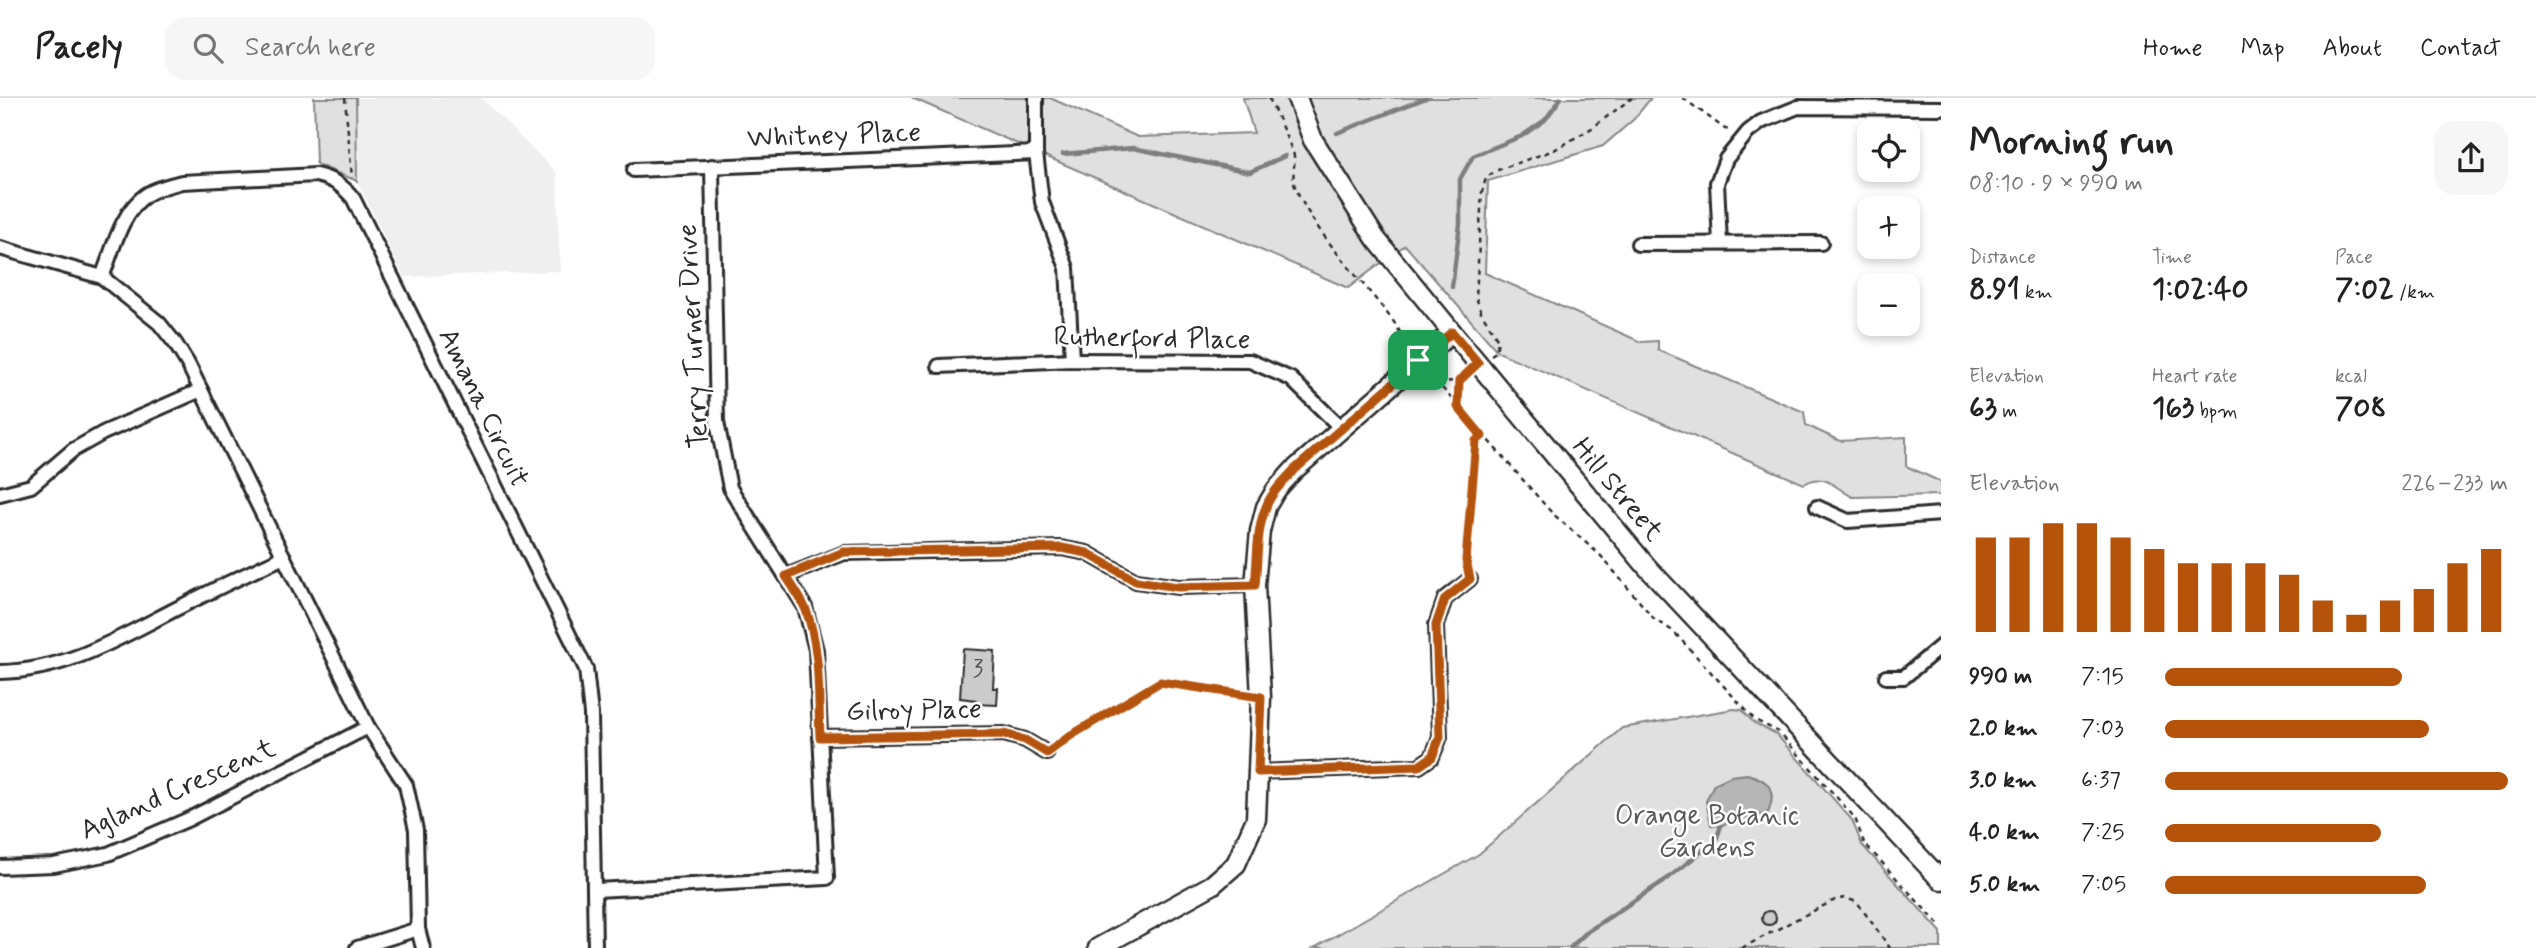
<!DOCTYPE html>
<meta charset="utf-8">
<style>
:root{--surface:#fff;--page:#f6f6f6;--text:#222;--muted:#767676;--line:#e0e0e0;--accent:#b45309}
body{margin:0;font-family:Mynerve,sans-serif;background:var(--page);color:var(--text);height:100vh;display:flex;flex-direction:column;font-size:26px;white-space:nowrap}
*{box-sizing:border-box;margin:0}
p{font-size:23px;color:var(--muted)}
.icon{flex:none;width:38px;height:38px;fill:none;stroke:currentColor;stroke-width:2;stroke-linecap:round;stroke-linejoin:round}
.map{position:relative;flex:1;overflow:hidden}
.sheet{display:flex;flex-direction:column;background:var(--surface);width:595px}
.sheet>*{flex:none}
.buttons{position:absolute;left:1857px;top:21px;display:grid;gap:14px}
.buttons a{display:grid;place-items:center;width:63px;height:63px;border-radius:14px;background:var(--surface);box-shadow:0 4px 10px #0003;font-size:35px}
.pin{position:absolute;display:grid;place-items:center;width:60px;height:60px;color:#fff;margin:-30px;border-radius:14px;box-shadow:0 4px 10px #0006}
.round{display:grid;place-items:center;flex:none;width:74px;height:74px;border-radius:21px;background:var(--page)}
.head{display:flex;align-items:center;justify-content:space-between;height:119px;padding:0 28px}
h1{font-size:38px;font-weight:700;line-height:52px}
.stats{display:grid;grid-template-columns:repeat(3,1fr);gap:10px;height:119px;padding:7px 28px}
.stats div{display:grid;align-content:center}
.stats b{font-size:30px;font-weight:700}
.stats small{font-size:19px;font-weight:400}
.stats p{font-size:19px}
.chart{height:196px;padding:14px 28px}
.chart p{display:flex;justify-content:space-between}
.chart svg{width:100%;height:126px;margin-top:7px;stroke:var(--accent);stroke-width:6}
ul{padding:0 28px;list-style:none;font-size:23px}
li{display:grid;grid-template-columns:112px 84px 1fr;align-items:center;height:52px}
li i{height:18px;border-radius:9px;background:var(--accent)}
header{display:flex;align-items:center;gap:42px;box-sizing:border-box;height:98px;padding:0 35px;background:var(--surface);border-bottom:2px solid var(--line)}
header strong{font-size:33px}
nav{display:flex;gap:38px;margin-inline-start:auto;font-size:24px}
.search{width:490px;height:63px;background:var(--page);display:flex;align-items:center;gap:18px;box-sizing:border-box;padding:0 24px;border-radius:21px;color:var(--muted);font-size:26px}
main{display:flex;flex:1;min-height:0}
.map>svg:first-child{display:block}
.built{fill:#efefef}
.green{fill:#e0e0e0;stroke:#868686;stroke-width:2}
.water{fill:#b6b6b6;stroke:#7e7e7e;stroke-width:2}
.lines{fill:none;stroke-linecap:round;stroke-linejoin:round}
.stream{stroke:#7e7e7e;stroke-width:4.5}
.building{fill:#cbcbcb;stroke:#2b2b2b;stroke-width:2}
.street-casing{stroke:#2b2b2b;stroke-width:18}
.secondary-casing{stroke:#2b2b2b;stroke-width:23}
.path{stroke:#2b2b2b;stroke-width:2.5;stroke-dasharray:5 5;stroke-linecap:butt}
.street{stroke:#fff;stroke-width:12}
.secondary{stroke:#fff;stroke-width:18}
.route-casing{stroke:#fff;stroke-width:14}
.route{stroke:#b45309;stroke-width:9}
.labels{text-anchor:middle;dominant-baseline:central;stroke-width:5;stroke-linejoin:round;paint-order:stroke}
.number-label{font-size:24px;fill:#535353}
.street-label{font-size:28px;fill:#2b2b2b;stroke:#fff}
.park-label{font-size:28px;fill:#585858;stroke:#fff}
</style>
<header>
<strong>Pacely</strong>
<div class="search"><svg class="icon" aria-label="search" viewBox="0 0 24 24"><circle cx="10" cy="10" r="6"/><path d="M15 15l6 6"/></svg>Search here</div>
<nav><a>Home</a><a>Map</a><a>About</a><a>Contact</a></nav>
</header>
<main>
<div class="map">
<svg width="1941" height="850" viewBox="0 0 1941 850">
<rect width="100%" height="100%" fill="#fff"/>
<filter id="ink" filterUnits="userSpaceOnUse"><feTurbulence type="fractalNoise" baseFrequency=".0143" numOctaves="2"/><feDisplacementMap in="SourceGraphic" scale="14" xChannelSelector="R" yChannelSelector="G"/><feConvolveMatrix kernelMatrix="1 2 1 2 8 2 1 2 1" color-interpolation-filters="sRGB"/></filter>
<g filter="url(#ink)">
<polygon class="built" points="356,0 481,0 557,75 560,173 404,179 357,83"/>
<g class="green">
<polygon points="314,0 356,0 357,83 316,66"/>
<path d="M912,0H1050L1138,39L1254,35L1243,0H1651L1634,21L1603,48L1488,83L1485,175L1641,244L1658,243V252L1804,314L1806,327L1840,343L1906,339V368L1941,384V397L1853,399C1835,391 1826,373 1804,386L1498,254L1405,147L1348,190Z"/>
<polygon points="1734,611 1742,612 1754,625 1776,636 1852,722 1862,747 1941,834 1941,850 1314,850 1479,756 1622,630"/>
</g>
<path class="water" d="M1747,676C1770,682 1777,692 1768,715L1750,720L1739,718L1721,728L1711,727L1706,703L1714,686L1731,678Z"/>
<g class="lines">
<g class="stream">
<polyline points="1337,35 1426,0"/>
<polyline points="1063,56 1133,50 1250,74 1285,58"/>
<polyline points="1452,189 1460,126 1460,81 1473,58 1522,38 1545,22 1561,0"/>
<polyline points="1570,850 1588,833 1667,781 1716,742 1721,728"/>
</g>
</g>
<g class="building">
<polygon points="963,551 995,553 993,590 998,590 997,607 976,606 976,602 960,600"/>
<circle cx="1769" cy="820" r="7"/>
</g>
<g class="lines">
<g class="street-casing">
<g id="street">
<polyline points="1036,0 1036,55 1042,104 1067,170 1072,262"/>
<polyline points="634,72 1036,55"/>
<polyline points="1720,145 1717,85 1726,61 1748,34 1761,24 1798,9 1941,10"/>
<polyline points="1638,146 1821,145"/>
<polyline points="0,150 102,179 159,225 175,245 188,266 368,629 406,687 416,732 418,831 423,850"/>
<path d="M102,179C113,152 121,114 146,97C156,90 170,87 182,84L316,77C333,81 342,87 353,100L586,571L591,616L595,850"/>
<polyline points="939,268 1072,262 1250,263 1291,281 1341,330"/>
<polyline points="0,396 31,388 73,352 103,335 201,292"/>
<polyline points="1817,409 1848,423 1941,416"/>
<polyline points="786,478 844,455 1061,450 1087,455 1136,483 1178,489 1255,487"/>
<path d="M0,574C64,573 116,542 172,513C209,494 246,476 284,459"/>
<polyline points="1886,579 1904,579 1941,548"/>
<polyline points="820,639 1004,636 1025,642 1047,655"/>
<polyline points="1258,674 1419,668 1432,659 1440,639 1436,527 1445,501 1470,481"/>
<polyline points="0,769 54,767 108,756 189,721 368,629"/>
<polyline points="596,792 827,780 816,552 805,509 730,390 717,324 712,68"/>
<polyline points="357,850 418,831"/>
</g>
</g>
<g class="secondary-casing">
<g id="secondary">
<polyline points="1297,0 1313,42 1376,141 1452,234 1647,469 1941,782"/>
<polyline points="1098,850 1212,787 1236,766 1256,721 1261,599 1255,487 1260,433 1266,409 1276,392 1293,373 1452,234"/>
</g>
</g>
<g class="path">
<polyline points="345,0 352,80"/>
<path d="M1269,0L1293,54C1297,66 1290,78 1296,91C1319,142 1363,182 1396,227C1401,235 1404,244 1409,251"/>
<polyline points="1683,0 1725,31 1732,32"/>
<polyline points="1491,257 1496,254 1498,242 1481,214 1476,199 1482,94 1486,80 1495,73 1554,52 1592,30 1632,0"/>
<polyline points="1429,275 1552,415 1601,458 1655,522 1673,533 1755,622 1779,634"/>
<polyline points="1438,284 1459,283"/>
<polyline points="1458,309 1459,283 1466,277"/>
<polyline points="1467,468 1476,343 1482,338"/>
<polyline points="1783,639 1855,720 1864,745 1941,829"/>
<polyline points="1059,647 1160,584 1244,597"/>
<polyline points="1742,850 1793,823 1835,802 1845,800 1857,804 1890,850"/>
</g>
<use href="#street" class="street"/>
<use href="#secondary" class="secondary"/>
</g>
</g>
<g class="lines" filter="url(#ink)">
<g class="route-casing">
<path id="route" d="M1452,234L1478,265L1459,283L1458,309L1482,338L1476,343L1466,462L1470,481L1445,501L1436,527L1440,639L1432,659L1419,668L1258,674L1261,599L1160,584L1070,638L1047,655L1025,642L1004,636L820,639C818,597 821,552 806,512C801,500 793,489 786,478L844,454L1062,450L1087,455L1136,483L1178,489L1255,487C1258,462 1256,432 1266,409C1271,395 1283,384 1293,373Z"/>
</g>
<use href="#route" class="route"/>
</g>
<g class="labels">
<g class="number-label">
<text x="978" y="571">3</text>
</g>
<g class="street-label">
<text transform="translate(834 38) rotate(-2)">Whitney Place</text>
<text transform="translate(694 238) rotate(-93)">Terry Turner Drive</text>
<text transform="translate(1152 241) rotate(1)">Rutherford Place</text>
<text transform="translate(483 310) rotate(64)">Amana Circuit</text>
<text transform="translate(1617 392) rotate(50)">Hill Street</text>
<text transform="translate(914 613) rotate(-1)">Gilroy Place</text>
<text transform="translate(178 692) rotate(-24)">Agland Crescent</text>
</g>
<g class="park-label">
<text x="1707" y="718">Orange Botanic<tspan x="1707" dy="32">Gardens</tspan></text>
</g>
</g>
</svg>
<div class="buttons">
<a><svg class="icon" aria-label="locate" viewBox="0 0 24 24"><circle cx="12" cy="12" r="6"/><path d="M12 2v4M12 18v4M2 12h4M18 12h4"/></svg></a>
<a>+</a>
<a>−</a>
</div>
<div class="pin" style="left:1418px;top:262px;background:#1e9e55"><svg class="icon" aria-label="arrive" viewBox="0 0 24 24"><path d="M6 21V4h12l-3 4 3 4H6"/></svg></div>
</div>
<section class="sheet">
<div class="head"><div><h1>Morning run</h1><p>08:10 · 9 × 990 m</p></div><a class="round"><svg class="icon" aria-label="share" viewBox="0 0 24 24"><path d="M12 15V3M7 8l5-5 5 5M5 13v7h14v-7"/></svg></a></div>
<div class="stats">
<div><p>Distance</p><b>8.91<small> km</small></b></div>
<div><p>Time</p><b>1:02:40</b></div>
<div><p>Pace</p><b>7:02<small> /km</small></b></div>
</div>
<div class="stats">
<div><p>Elevation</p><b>63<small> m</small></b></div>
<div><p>Heart rate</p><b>163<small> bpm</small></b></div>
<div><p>kcal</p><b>708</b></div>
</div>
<div class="chart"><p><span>Elevation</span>226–233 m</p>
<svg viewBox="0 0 160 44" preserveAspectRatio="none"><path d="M5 44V11M15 44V11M25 44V6M35 44V6M45 44V11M55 44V15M65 44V20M75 44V20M85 44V20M95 44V24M105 44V33M115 44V38M125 44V33M135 44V29M145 44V20M155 44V15"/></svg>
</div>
<ul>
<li><b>990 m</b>7:15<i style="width:69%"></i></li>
<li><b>2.0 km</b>7:03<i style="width:77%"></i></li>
<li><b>3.0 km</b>6:37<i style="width:100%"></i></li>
<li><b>4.0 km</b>7:25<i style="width:63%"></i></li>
<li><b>5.0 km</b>7:05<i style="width:76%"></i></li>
</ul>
</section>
</main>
